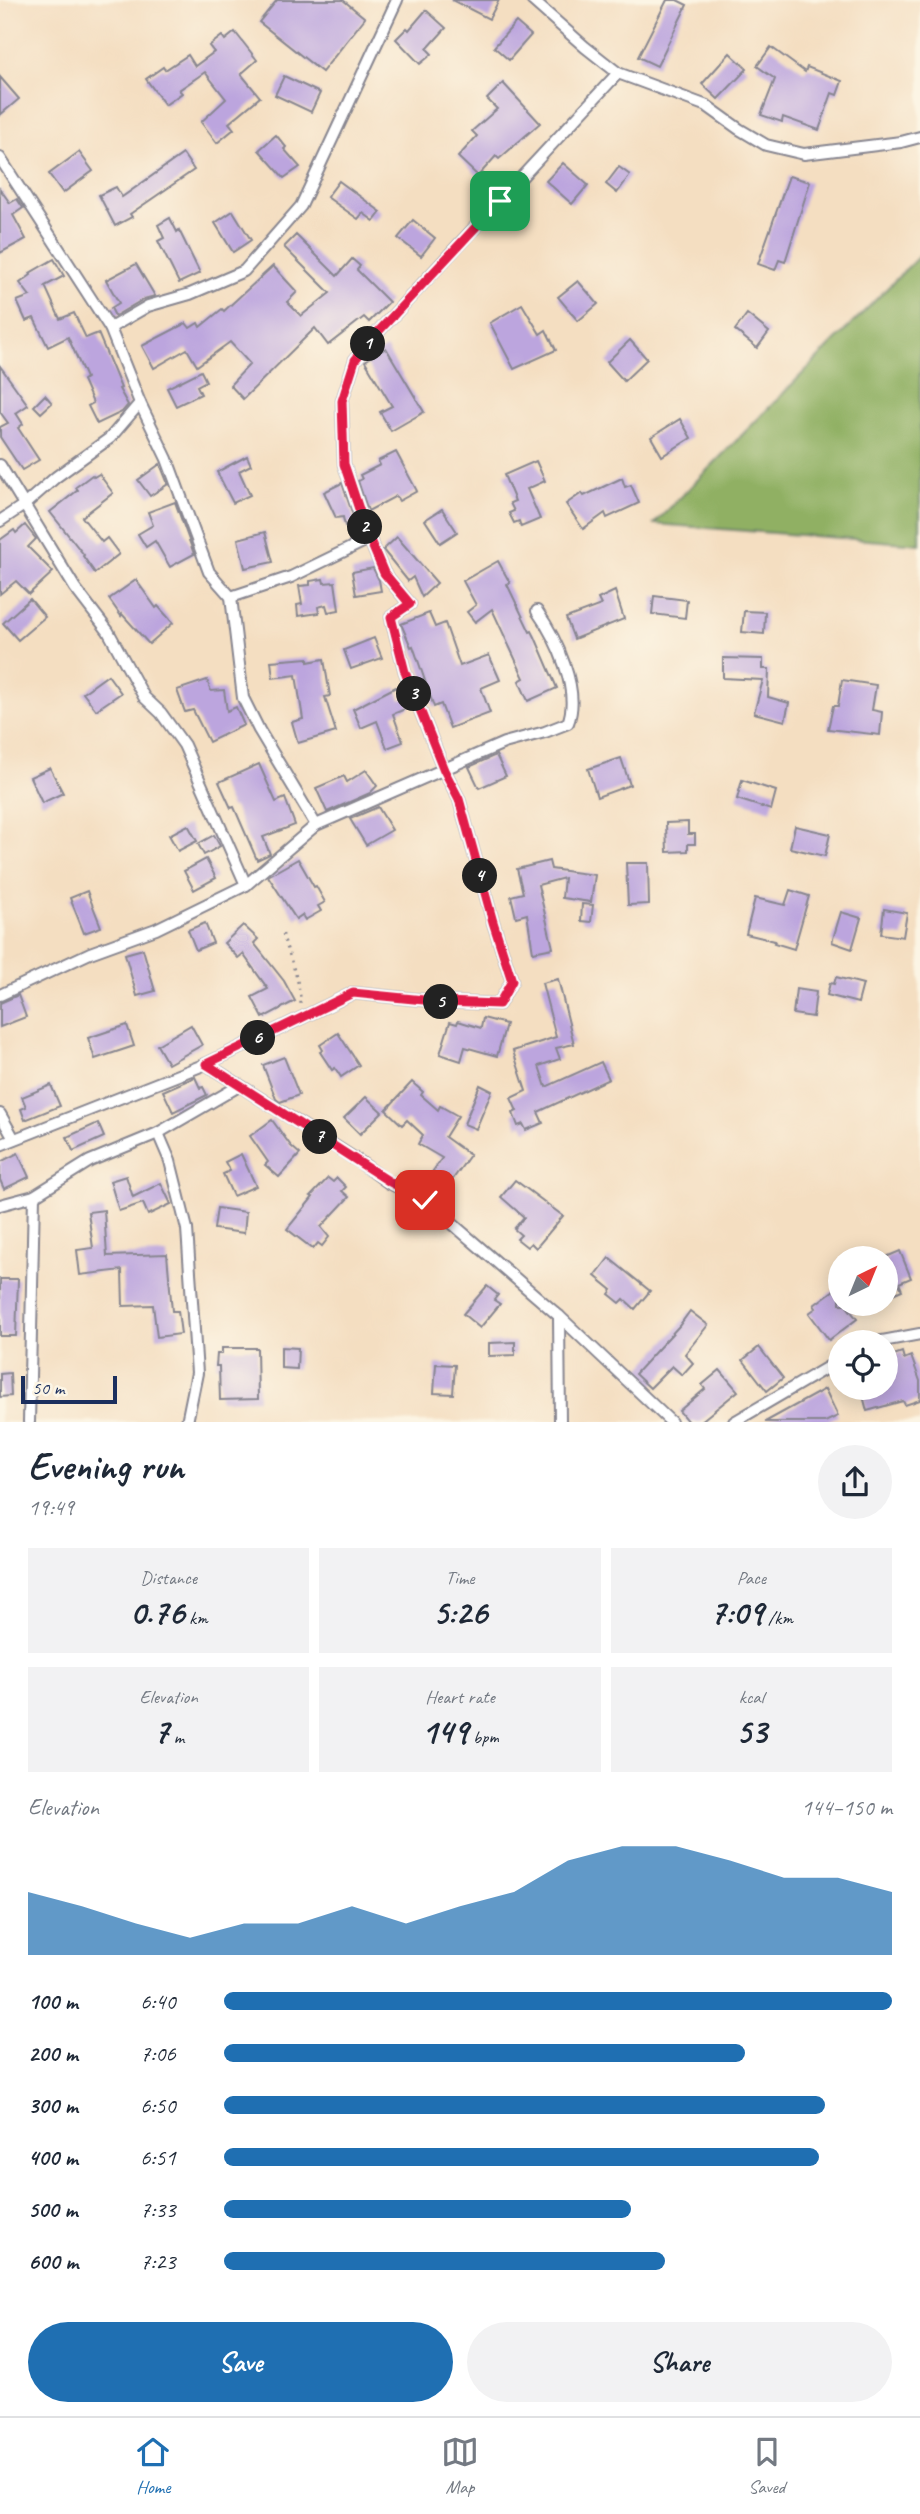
<!DOCTYPE html>
<meta charset="utf-8">
<style>
:root{--surface:#fff;--page:#f2f2f3;--text:#1f2937;--muted:#747a83;--line:#e0e1e3;--accent:#1f6fb2}
body{margin:0;font-family:Caveat,sans-serif;background:var(--page);color:var(--text);height:100vh;display:flex;flex-direction:column;font-size:26px;white-space:nowrap}
*{box-sizing:border-box;margin:0}
p{font-size:23px;color:var(--muted)}
.icon{flex:none;width:38px;height:38px;fill:none;stroke:currentColor;stroke-width:2;stroke-linecap:round;stroke-linejoin:round}
.map{position:relative;height:1422px;overflow:hidden}
.side{display:flex;flex-direction:column;background:var(--surface);flex:1}
.side>*{flex:none}
.needle{width:46px;rotate:43deg}
.buttons{position:absolute;left:828px;top:1246px;display:grid;gap:14px}
.buttons a{display:grid;place-items:center;width:70px;height:70px;border-radius:50%;background:var(--surface);box-shadow:0 4px 18px #0003;font-size:35px}
.scale{position:absolute;left:21px;bottom:18px;width:96px;box-sizing:border-box;padding-left:7px;border:4px solid #1b2f5e;border-top:0;font-size:19px;line-height:24px;white-space:nowrap;color:#1b2f5e;-webkit-text-stroke:5px #fcf5e5;paint-order:stroke}
.pin{position:absolute;display:grid;place-items:center;width:60px;height:60px;color:#fff;margin:-30px;border-radius:14px;box-shadow:0 4px 10px #0006}
.km{position:absolute;width:35px;height:35px;margin:-18px;border-radius:50%;background:#222;color:#fff;font-size:19px;line-height:35px;text-align:center}
.round{display:grid;place-items:center;flex:none;width:74px;height:74px;border-radius:37px;background:var(--page)}
.head{display:flex;align-items:center;justify-content:space-between;height:119px;padding:0 28px}
h1{font-size:38px;font-weight:700;line-height:52px}
.stats{display:grid;grid-template-columns:repeat(3,1fr);gap:10px;height:119px;padding:7px 28px}
.stats div{display:grid;align-content:center;border-radius:0px;background:var(--page);text-align:center}
.stats b{font-size:35px;font-weight:700}
.stats small{font-size:19px;font-weight:400}
.stats p{font-size:19px}
.chart{height:196px;padding:14px 28px}
.chart p{display:flex;justify-content:space-between}
.chart svg{width:100%;height:126px;margin-top:7px;fill:var(--accent);opacity:.7}
.button{display:flex;gap:14px;margin-top:auto;padding:14px 28px}
.button a{flex:1;height:80px;border-radius:42px;background:var(--accent);color:#fff;font-size:28px;font-weight:700;line-height:80px;text-align:center}
.button a+a{background:var(--page);color:var(--text)}
ul{padding:0 28px;list-style:none;font-size:23px}
li{display:grid;grid-template-columns:112px 84px 1fr;align-items:center;height:52px}
li i{height:18px;border-radius:9px;background:var(--accent)}
.dock{display:flex;justify-content:space-around;align-items:center;height:98px;border-top:2px solid var(--line);background:var(--surface);font-size:19px;color:var(--muted)}
.dock a{display:grid;justify-items:center;gap:4px}
.dock .on{color:var(--accent)}
.map>svg:first-child{display:block}
.forest{fill:#90b064;stroke:#567061;stroke-width:2}
.building{fill:#bca5de}
.lines{fill:none;stroke-linecap:round;stroke-linejoin:round}
.minor-casing{stroke:#888690;stroke-width:14}
.path{stroke:#888690;stroke-width:2.5;stroke-dasharray:2 5;stroke-linecap:butt}
.minor{stroke:#fff;stroke-width:10}
.route-casing{stroke:#fff;stroke-width:14}
.route{stroke:#e11d48;stroke-width:9}
</style>
<div class="map">
<svg width="920" height="1422" viewBox="0 0 920 1422">
<rect width="100%" height="100%" fill="#fcf5e5"/>
<filter id="ink" filterUnits="userSpaceOnUse"><feTurbulence type="fractalNoise" baseFrequency=".0143" numOctaves="2"/><feDisplacementMap in="SourceGraphic" scale="14" xChannelSelector="R" yChannelSelector="G"/><feConvolveMatrix kernelMatrix="1 2 1 2 8 2 1 2 1" color-interpolation-filters="sRGB"/></filter>
<filter id="wash" filterUnits="userSpaceOnUse"><feTurbulence type="fractalNoise" baseFrequency=".00686" numOctaves="4" result="noise"/><feDisplacementMap in="SourceGraphic" scale="28" xChannelSelector="R" yChannelSelector="G"/><feGaussianBlur stdDeviation="1.57" result="paint"/><feColorMatrix in="noise" values="0 0 0 0 0 0 0 0 0 0 0 0 0 0 0 0 0 1.4 0 .05"/><feComposite in="paint" operator="in"/></filter>
<g filter="url(#wash)">
<rect width="100%" height="100%" fill="#f4dec1"/>
<polygon class="forest" points="920,255 920,544 654,524"/>
<g id="blocks">
<g class="building">
<polygon points="277,0 343,0 365,18 322,72 259,22"/>
<polygon points="452,0 499,0 489,19"/>
<polygon points="667,0 677,0 687,5 657,66 638,57"/>
<polygon points="426,10 446,28 427,49 432,54 420,64 396,39 407,28 409,30"/>
<polygon points="516,22 531,35 509,60 494,47"/>
<polygon points="235,32 257,60 241,74 260,97 229,123 234,129 217,143 201,122 226,99 205,72 179,90 182,93 165,105 146,79 163,67 165,70 188,55 195,66 214,52 209,46 222,36 225,40"/>
<polygon points="771,47 805,72 807,67 842,81 837,95 832,93 819,130 783,117 782,122 761,115 775,79 757,66"/>
<polygon points="730,53 747,69 718,99 702,84"/>
<polygon points="284,76 320,93 311,112 275,95"/>
<polygon points="0,77 19,99 0,115"/>
<polygon points="503,83 540,123 499,159 496,156 478,176 458,157 477,136 472,131 497,109 487,99"/>
<polygon points="276,135 286,147 284,149 300,167 284,178 259,150"/>
<polygon points="79,152 93,171 63,193 49,174"/>
<polygon points="183,154 194,170 130,214 132,217 115,226 99,195 116,187 122,197"/>
<polygon points="563,163 588,185 572,204 546,181"/>
<polygon points="619,167 630,175 617,193 606,184"/>
<polygon points="789,176 810,182 785,262 779,260 775,270 758,264"/>
<polygon points="339,181 381,212 374,221 363,213 358,219 327,197"/>
<polygon points="0,189 10,203 17,199 23,208 13,215 26,239 0,253"/>
<polygon points="233,211 251,240 233,252 215,223"/>
<polygon points="170,218 177,232 179,230 200,273 179,283 158,241 164,238 158,225"/>
<polygon points="413,220 435,238 421,256 398,238"/>
<polygon points="296,235 337,276 352,259 360,266 357,270 389,302 369,322 364,317 328,345 315,328 243,399 230,385 250,364 230,342 197,366 187,349 154,368 142,346 186,323 190,328 198,323 200,327 222,309 224,311 273,266 297,292 287,302 301,316 330,293 284,247"/>
<polygon points="54,259 64,276 45,286 60,319 74,313 86,338 98,333 121,388 119,389 128,405 122,412 97,424 88,406 93,403 83,380 86,378 68,337 48,347 34,318 26,321 17,301 30,296 20,283 31,275 30,273"/>
<polygon points="136,264 155,296 144,299 115,316 111,308 119,303 106,280"/>
<polygon points="578,281 598,304 578,321 558,297"/>
<polygon points="522,304 540,334 546,330 556,350 514,369 490,323"/>
<polygon points="747,314 769,332 757,348 735,330"/>
<polygon points="630,340 647,359 624,381 607,362"/>
<polygon points="386,348 424,412 391,431 380,412 392,406 365,361"/>
<polygon points="0,366 28,405 16,413 23,424 18,428 39,460 22,470 0,437 0,427 8,423 0,412"/>
<polygon points="201,371 206,381 197,386 201,394 176,406 167,388"/>
<polygon points="45,395 52,403 41,413 34,406"/>
<polygon points="680,419 691,438 662,456 651,437"/>
<polygon points="396,452 417,491 399,501 396,496 368,511 358,481 362,479 360,475 380,465 378,461"/>
<polygon points="247,456 251,465 239,471 250,495 233,503 217,472"/>
<polygon points="536,461 545,481 527,489 540,519 521,527 519,521 514,523 509,513 514,511 510,503 515,501 504,475"/>
<polygon points="160,464 168,484 150,496 138,480"/>
<polygon points="99,474 113,493 82,517 102,542 107,538 119,554 95,573 83,556 84,555 50,512 78,490 76,487 92,475 94,477"/>
<polygon points="622,478 625,487 631,485 639,503 607,518 605,513 583,529 566,504 582,493 584,496"/>
<polygon points="342,483 355,521 345,526 343,517 336,518 324,492"/>
<polygon points="175,502 194,554 170,567 155,541 146,547 138,534 153,525 148,512"/>
<polygon points="442,509 457,532 440,543 425,520"/>
<polygon points="25,525 36,539 28,547 53,572 29,594 16,581 0,594 0,540 14,530 16,533"/>
<polygon points="265,532 273,562 245,568 238,539"/>
<polygon points="397,537 437,583 422,597 413,577 408,581 383,550"/>
<polygon points="498,561 510,583 507,584 530,632 532,631 535,637 557,688 528,701 519,681 524,678 492,609 475,622 467,612 476,605 463,581"/>
<polygon points="373,568 379,580 381,591 356,595 352,572"/>
<polygon points="323,579 324,583 335,582 339,610 328,612 326,605 318,607 319,613 298,616 297,605 302,604 299,586 310,585 310,581"/>
<polygon points="136,580 156,608 158,606 173,623 149,644 122,614 121,616 109,599"/>
<polygon points="615,591 624,619 574,639 566,618 601,605 598,599"/>
<polygon points="654,596 687,600 685,618 652,614"/>
<polygon points="30,599 45,617 18,640 3,623"/>
<polygon points="744,611 765,612 764,634 742,632"/>
<polygon points="429,613 435,627 445,623 460,666 489,655 500,680 481,688 490,713 450,728 441,704 434,707 413,646 411,647 401,624"/>
<polygon points="374,638 382,658 351,669 344,650"/>
<polygon points="308,658 308,662 324,659 330,696 325,697 336,732 298,743 292,722 303,719 296,675 273,678 271,661"/>
<polygon points="723,658 763,659 763,669 769,669 768,697 789,703 785,721 754,713 763,680 723,678"/>
<polygon points="108,675 121,693 96,710 83,693"/>
<polygon points="207,680 211,691 224,690 227,711 236,707 244,725 209,742 193,710 185,712 177,690"/>
<polygon points="842,680 876,685 872,710 882,712 880,735 828,729 833,706 838,706"/>
<polygon points="396,687 401,700 406,698 410,707 393,714 403,742 387,748 377,721 361,728 353,709"/>
<polygon points="496,755 506,776 479,788 469,767"/>
<polygon points="621,758 630,785 597,797 588,769"/>
<polygon points="259,764 276,802 285,798 295,825 263,837 270,854 257,860 234,807 231,808 219,782"/>
<polygon points="50,768 63,793 42,803 30,777"/>
<polygon points="366,770 377,786 370,793 327,812 316,788 344,776 347,782"/>
<polygon points="742,780 776,791 771,810 737,799"/>
<polygon points="378,807 392,830 366,845 350,819"/>
<polygon points="688,822 688,834 695,834 695,844 688,844 688,851 667,852 666,823"/>
<polygon points="188,825 197,841 178,851 169,835"/>
<polygon points="795,826 830,834 825,856 790,848"/>
<polygon points="214,835 220,846 204,855 198,844"/>
<polygon points="206,859 216,878 194,890 184,871"/>
<polygon points="298,859 314,887 316,886 325,902 318,906 321,911 305,920 302,915 296,919 268,876"/>
<polygon points="549,861 551,869 595,875 591,902 562,898 564,878 538,885 553,948 533,952 527,914 516,917 511,896 523,893 517,869"/>
<polygon points="626,863 648,863 649,904 628,905"/>
<polygon points="790,890 809,896 794,949 774,943 775,941 746,934 755,898 785,905"/>
<polygon points="87,891 101,927 84,933 70,898"/>
<polygon points="582,904 593,905 591,922 581,921"/>
<polygon points="884,909 907,913 903,937 881,934"/>
<polygon points="841,912 861,918 852,949 832,942"/>
<polygon points="205,923 213,943 196,950 188,930"/>
<polygon points="243,925 258,939 254,943 284,981 295,1001 263,1018 252,997 268,989 243,954 238,958 224,943"/>
<polygon points="143,949 155,991 137,996 125,954"/>
<polygon points="836,977 863,984 858,1003 827,995 830,983 834,984"/>
<polygon points="558,979 574,1044 556,1048 560,1059 539,1066 546,1087 601,1062 609,1079 538,1112 543,1123 526,1130 523,1124 518,1126 513,1113 517,1111 511,1098 526,1091 513,1051 556,1037 542,983"/>
<polygon points="796,989 816,992 813,1017 793,1014"/>
<polygon points="18,995 26,1017 0,1027 0,1003"/>
<polygon points="483,1018 506,1024 497,1056 465,1047 461,1061 440,1054 450,1022 457,1024 458,1021 481,1028"/>
<polygon points="127,1025 134,1046 95,1059 88,1038"/>
<polygon points="191,1025 202,1045 168,1064 157,1045"/>
<polygon points="338,1033 359,1065 341,1077 335,1068 332,1070 320,1052 323,1050 320,1045"/>
<polygon points="284,1057 299,1095 280,1102 276,1099 263,1065"/>
<polygon points="195,1077 200,1088 203,1087 207,1095 173,1112 163,1091"/>
<polygon points="412,1082 423,1092 421,1095 438,1110 440,1106 458,1116 445,1137 470,1155 443,1193 426,1181 442,1158 418,1144 423,1135 407,1120 402,1125 386,1110"/>
<polygon points="51,1085 60,1106 25,1120 21,1109 26,1107 22,1097"/>
<polygon points="480,1085 492,1091 476,1129 464,1124"/>
<polygon points="366,1097 382,1112 360,1134 344,1118"/>
<polygon points="272,1120 291,1146 300,1154 279,1177 265,1165 268,1162 250,1136"/>
<polygon points="98,1123 104,1137 73,1151 67,1137"/>
<polygon points="18,1153 29,1177 4,1189 0,1180 0,1162"/>
<polygon points="241,1154 256,1186 233,1196 223,1174 230,1171 225,1162"/>
<polygon points="126,1176 133,1197 161,1183 171,1204 148,1215 143,1203 119,1211 110,1181"/>
<polygon points="328,1178 333,1182 337,1178 346,1187 342,1191 349,1197 321,1227 329,1237 322,1246 318,1243 313,1249 287,1229 313,1197 311,1196"/>
<polygon points="515,1180 563,1216 536,1248 531,1243 527,1247 517,1239 521,1235 514,1229 524,1217 501,1197"/>
<polygon points="217,1208 246,1212 244,1233 214,1229"/>
<polygon points="104,1210 107,1256 167,1254 172,1311 178,1311 181,1334 157,1337 153,1305 123,1306 122,1270 80,1275 77,1250 93,1248 88,1212"/>
<polygon points="900,1251 911,1278 899,1283 902,1290 886,1297 886,1257"/>
<polygon points="609,1258 650,1291 635,1309 624,1299 620,1303 609,1294 612,1290 595,1276"/>
<polygon points="0,1279 18,1279 16,1336 0,1336"/>
<polygon points="487,1286 498,1295 494,1300 500,1304 480,1328 463,1314"/>
<polygon points="834,1290 840,1297 840,1304 845,1304 857,1319 829,1340 809,1313 816,1308 814,1305"/>
<polygon points="690,1311 708,1325 685,1354 693,1363 682,1375 672,1366 650,1388 635,1374 679,1326"/>
<polygon points="515,1342 515,1355 489,1356 489,1343"/>
<polygon points="281,1347 298,1348 297,1369 281,1368"/>
<polygon points="759,1347 783,1378 767,1391 743,1360"/>
<polygon points="222,1348 257,1348 258,1399 220,1400 219,1366 216,1366 217,1354 222,1354"/>
<polygon points="902,1352 904,1359 911,1356 920,1381 920,1400 905,1405 903,1401 867,1411 861,1388 886,1388 886,1373 893,1371 888,1357"/>
<polygon points="436,1364 455,1365 453,1394 434,1393"/>
<polygon points="720,1370 738,1391 700,1422 688,1422 679,1411 705,1389 702,1385"/>
<polygon points="10,1373 11,1396 0,1397 0,1374"/>
<polygon points="825,1389 838,1416 825,1422 765,1422"/>
</g>
</g>
</g>
<g filter="url(#ink)">
<use href="#blocks" fill-opacity="0" stroke="#888690" stroke-width="2"/>
<g class="lines">
<g class="minor-casing">
<g id="minor">
<polyline points="532,0 585,47 618,73 707,106 739,129 766,145 804,154 901,142 920,137"/>
<polyline points="0,158 110,328 140,403 167,459 209,572 231,597 243,698 259,730 316,825"/>
<polyline points="110,328 148,306 190,294 244,271 301,206 397,0"/>
<polyline points="0,465 75,588 108,631 144,697 161,713 184,745 246,885"/>
<polyline points="0,521 24,505 56,477 110,438 140,403"/>
<polyline points="231,597 291,577 369,539"/>
<path d="M0,995L90,953L156,929L246,885L316,825L504,743L545,732L568,723C581,690 556,638 537,611"/>
<polyline points="206,1064 360,1162 389,1183 425,1200 559,1316 671,1422"/>
<polyline points="0,1114 14,1139"/>
<polyline points="158,1133 170,1161 187,1229 197,1373 187,1422"/>
<polyline points="0,1145 206,1064 353,993 444,1002 499,1004 512,981 493,922 459,799 444,770 405,672 391,617 410,604 384,573 367,533 344,464 342,401 355,360 377,333 618,73"/>
<polyline points="0,1205 34,1196 90,1161 158,1133 239,1086"/>
<polyline points="559,1316 560,1422"/>
<polyline points="877,1342 920,1334"/>
<polyline points="29,1422 34,1196"/>
<polyline points="734,1422 840,1360"/>
</g>
</g>
<path class="path" d="M283,934C287,952 304,990 300,1007"/>
<use href="#minor" class="minor"/>
</g>
</g>
<g class="lines" filter="url(#ink)">
<g class="route-casing">
<polyline id="route" points="425,1200 390,1182 206,1064 353,993 444,1002 499,1004 512,981 493,922 459,799 444,770 405,672 391,617 410,604 384,573 367,533 344,464 342,401 355,360 377,333 500,201"/>
</g>
<use href="#route" class="route"/>
</g>
</svg>
<div class="buttons">
<a><svg class="needle" viewBox="-14 -14 28 28"><path d="M0-13l5 13h-10z" fill="#e53935"/><path d="M0 13l5-13h-10z" fill="#747a83"/></svg></a>
<a><svg class="icon" aria-label="locate" viewBox="0 0 24 24"><circle cx="12" cy="12" r="6"/><path d="M12 2v4M12 18v4M2 12h4M18 12h4"/></svg></a>
</div>
<div class="scale">50 m</div>
<div class="pin" style="left:500px;top:201px;background:#1e9e55"><svg class="icon" aria-label="arrive" viewBox="0 0 24 24"><path d="M6 21V4h12l-3 4 3 4H6"/></svg></div>
<div class="pin" style="left:425px;top:1200px;background:#d93025"><svg class="icon" aria-label="check" viewBox="0 0 24 24"><path d="M5 12l5 5 9-10"/></svg></div>
<b class="km" style="left:368px;top:344px">1</b>
<b class="km" style="left:365px;top:527px">2</b>
<b class="km" style="left:414px;top:694px">3</b>
<b class="km" style="left:480px;top:876px">4</b>
<b class="km" style="left:441px;top:1002px">5</b>
<b class="km" style="left:258px;top:1038px">6</b>
<b class="km" style="left:320px;top:1137px">7</b>
</div>
<section class="side">
<div class="head"><div><h1>Evening run</h1><p>19:49</p></div><a class="round"><svg class="icon" aria-label="share" viewBox="0 0 24 24"><path d="M12 15V3M7 8l5-5 5 5M5 13v7h14v-7"/></svg></a></div>
<div class="stats">
<div><p>Distance</p><b>0.76<small> km</small></b></div>
<div><p>Time</p><b>5:26</b></div>
<div><p>Pace</p><b>7:09<small> /km</small></b></div>
</div>
<div class="stats">
<div><p>Elevation</p><b>7<small> m</small></b></div>
<div><p>Heart rate</p><b>149<small> bpm</small></b></div>
<div><p>kcal</p><b>53</b></div>
</div>
<div class="chart"><p><span>Elevation</span>144–150 m</p>
<svg viewBox="0 0 160 44" preserveAspectRatio="none"><path d="M0 44V22L10 27L20 33L30 38L40 33L50 33L60 27L70 33L80 27L90 22L100 11L110 6L120 6L130 11L140 17L150 17L160 22V44z"/></svg>
</div>
<ul>
<li><b>100 m</b>6:40<i style="width:100%"></i></li>
<li><b>200 m</b>7:06<i style="width:78%"></i></li>
<li><b>300 m</b>6:50<i style="width:90%"></i></li>
<li><b>400 m</b>6:51<i style="width:89%"></i></li>
<li><b>500 m</b>7:33<i style="width:61%"></i></li>
<li><b>600 m</b>7:23<i style="width:66%"></i></li>
</ul>
<div class="button"><a>Save</a><a>Share</a></div>
</section>
<nav class="dock">
<a class="on"><svg class="icon" aria-label="home" viewBox="0 0 24 24"><path d="M3 11l9-7 9 7M6 9v11h12V9"/></svg>Home</a>
<a><svg class="icon" aria-label="map" viewBox="0 0 24 24"><path d="M3 6l6-2 6 2 6-2v14l-6 2-6-2-6 2zM9 4v14M15 6v14"/></svg>Map</a>
<a><svg class="icon" aria-label="saved" viewBox="0 0 24 24"><path d="M7 4h10v16l-5-4-5 4z"/></svg>Saved</a>
</nav>
